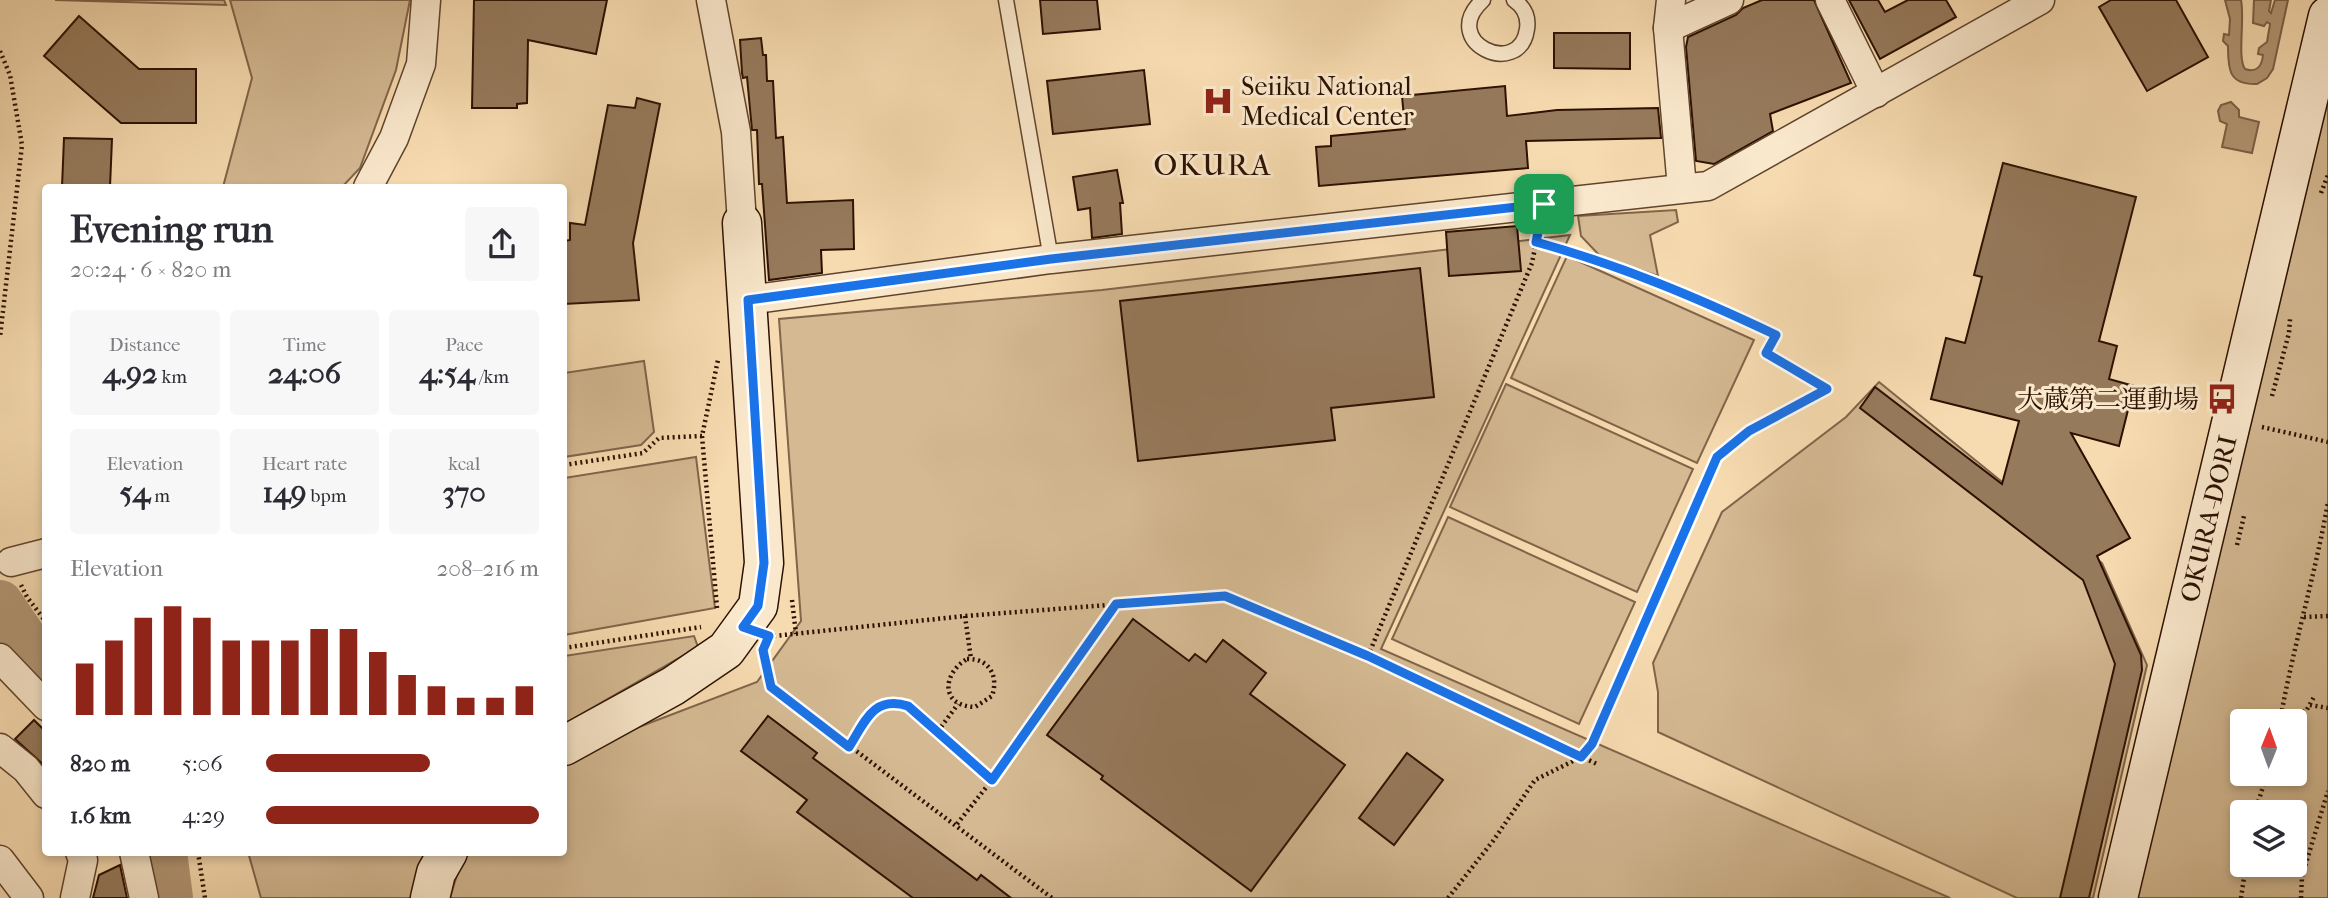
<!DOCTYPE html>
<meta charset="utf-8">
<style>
:root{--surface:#fff;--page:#f7f7f7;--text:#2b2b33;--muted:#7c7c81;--accent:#8f2418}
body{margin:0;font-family:"IM FELL French Canon","Noto Serif JP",serif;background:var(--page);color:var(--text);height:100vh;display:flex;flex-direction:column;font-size:26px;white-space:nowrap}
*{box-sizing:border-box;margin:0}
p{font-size:23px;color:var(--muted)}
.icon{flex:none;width:38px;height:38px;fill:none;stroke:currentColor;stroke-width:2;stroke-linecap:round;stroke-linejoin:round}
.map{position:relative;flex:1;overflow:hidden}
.panel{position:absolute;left:42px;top:184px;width:525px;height:672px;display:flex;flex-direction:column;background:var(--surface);border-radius:7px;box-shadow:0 4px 10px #0003}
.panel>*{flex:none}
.needle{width:46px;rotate:1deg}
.tools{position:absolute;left:2230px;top:709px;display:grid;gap:14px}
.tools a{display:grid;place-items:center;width:77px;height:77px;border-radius:7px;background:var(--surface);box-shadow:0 4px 10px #0003;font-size:35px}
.pin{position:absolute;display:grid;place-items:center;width:60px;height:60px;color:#fff;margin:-30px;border-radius:14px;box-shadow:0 4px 10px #0006}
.round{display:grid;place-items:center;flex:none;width:74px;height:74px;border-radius:7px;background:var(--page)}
.overview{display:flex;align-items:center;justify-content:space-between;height:119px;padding:0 28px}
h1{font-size:38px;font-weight:700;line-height:52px}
.figures{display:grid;grid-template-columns:repeat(3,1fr);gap:10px;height:119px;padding:7px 28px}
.figures div{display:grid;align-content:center;border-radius:7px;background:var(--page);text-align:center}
.figures b{font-size:30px;font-weight:700}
.figures small{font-size:19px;font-weight:400}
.figures p{font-size:19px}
.chart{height:196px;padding:14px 28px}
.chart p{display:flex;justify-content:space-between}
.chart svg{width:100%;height:126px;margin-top:7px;stroke:var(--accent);stroke-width:6}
ul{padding:0 28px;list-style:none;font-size:23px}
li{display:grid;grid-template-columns:112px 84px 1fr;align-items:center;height:52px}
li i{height:18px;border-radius:9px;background:var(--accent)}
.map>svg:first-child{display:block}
.green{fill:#d4b992;stroke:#80654a;stroke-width:2;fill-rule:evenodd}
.water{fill:#b29674;stroke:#7c6146;stroke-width:2}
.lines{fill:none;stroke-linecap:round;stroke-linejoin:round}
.river{stroke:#b29674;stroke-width:46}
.building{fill:#967a5c;stroke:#2c1101;stroke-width:2}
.lane-casing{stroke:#5f442d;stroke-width:17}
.street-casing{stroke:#5f442d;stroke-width:31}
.secondary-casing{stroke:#2c1101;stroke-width:41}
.path{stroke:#2c1101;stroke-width:4.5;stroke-dasharray:2 3.5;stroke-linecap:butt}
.lane{stroke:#fae8cc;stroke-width:14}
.street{stroke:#fae8cc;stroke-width:28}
.secondary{stroke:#fae8cc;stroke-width:38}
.route-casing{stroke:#fff;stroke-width:14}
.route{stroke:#1a73e8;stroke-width:9}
.labels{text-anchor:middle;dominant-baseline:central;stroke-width:6;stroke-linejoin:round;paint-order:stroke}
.poi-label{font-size:26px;fill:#2c1101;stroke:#fae8cc;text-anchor:start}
.street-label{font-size:26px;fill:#2c1101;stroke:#fae8cc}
.quarter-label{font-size:30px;letter-spacing:2px;fill:#2c1101;stroke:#fae8cc}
</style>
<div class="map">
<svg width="2328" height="898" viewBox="0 0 2328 898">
<rect width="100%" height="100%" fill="#f7dbb0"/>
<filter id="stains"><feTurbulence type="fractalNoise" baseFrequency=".00286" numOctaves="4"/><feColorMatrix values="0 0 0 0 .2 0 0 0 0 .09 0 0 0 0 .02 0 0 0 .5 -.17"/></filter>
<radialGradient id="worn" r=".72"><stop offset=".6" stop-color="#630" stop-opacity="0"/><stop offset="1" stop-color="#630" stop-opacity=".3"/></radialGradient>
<g class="green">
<polygon points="55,0 224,0 226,5"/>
<polygon points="230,0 410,0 396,70 360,168 342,187 223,187 252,78"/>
<path d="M2328,52V898H2130ZM2242,721H2294V774H2242ZM2242,812H2294V864H2242Z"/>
<polygon points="1676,210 1678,222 1650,235 1658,276 1601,257 1581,236 1578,216"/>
<polygon points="1570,235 1381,649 1950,898 450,898 464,852 564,852 564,763 605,740 757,682 801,621 779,319 1102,290"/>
<polygon points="1567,256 1754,340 1697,463 1511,378"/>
<polygon points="644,361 654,432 641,445 564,457 564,373"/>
<polygon points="1879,382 2102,563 2147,665 2093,898 2017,898 1658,732 1658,692 1653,663 1722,512 1846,417"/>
<polygon points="1506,384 1693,469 1637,592 1450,507"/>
<polygon points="696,457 715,608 564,635 564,478"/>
<polygon points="1448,517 1635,602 1579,724 1392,639"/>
<polygon points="694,636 698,647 564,724 564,656"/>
<polygon points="248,852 438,852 434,898 261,898"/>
</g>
<g class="water">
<path d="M2225,0H2241C2245,19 2237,58 2245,69C2257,73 2262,66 2263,55L2258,54L2259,48L2267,42L2270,24L2267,22L2264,26L2253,23L2254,0H2271L2269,11L2271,13L2275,0H2288L2273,69L2267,78L2257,84C2229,85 2228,70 2228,46L2223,41L2224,34L2229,35L2230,19Z"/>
<polygon points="2231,102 2239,110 2239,117 2259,122 2252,153 2222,147 2227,124 2220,121 2218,111 2221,105"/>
</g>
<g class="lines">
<g class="river">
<polyline points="0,603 36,656 46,667"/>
<polyline points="164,852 170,898"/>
</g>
</g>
<g class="building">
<polygon points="474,0 607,0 596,54 528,40 527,103 517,104 517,108 472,108"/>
<polygon points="1040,0 1097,0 1100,29 1043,34"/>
<polygon points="1762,0 1814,0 1851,83 1770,114 1773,131 1714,164 1696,161 1686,47 1688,37 1736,15 1743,8"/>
<polygon points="1849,0 1878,0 1885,12 1908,0 1946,0 1956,17 1880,59"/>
<polygon points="2111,0 2176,0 2208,57 2147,91 2099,7"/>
<polygon points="79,16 139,69 196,69 196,123 121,123 44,56"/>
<polygon points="1554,33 1630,33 1630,69 1554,68"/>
<polygon points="761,38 763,55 766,55 767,81 773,81 776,138 783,137 787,203 853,200 854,249 821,250 822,273 769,280 762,184 759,184 757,130 752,130 747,77 743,78 742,73 740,40"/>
<polygon points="1144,70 1150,124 1053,134 1047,81"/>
<polygon points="1505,86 1507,116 1557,110 1658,108 1661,138 1526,141 1528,168 1319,186 1316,147 1331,146 1331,136 1405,129 1402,96"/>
<polygon points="637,98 660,104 633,243 639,300 564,304 564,241 570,240 570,223 585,225 608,105 635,108"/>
<polygon points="64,138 112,139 110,187 62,187"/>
<polygon points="2003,163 2136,197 2099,341 2117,346 2109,379 2134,386 2119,446 2071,433 2130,538 2097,556 2141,655 2142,670 2089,898 2060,898 2115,664 2083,580 1860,408 1875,387 2002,484 2019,421 1931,399 1946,338 1965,343 1982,277 1974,275"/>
<polygon points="1117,170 1123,203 1120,203 1122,234 1092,238 1090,208 1078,210 1073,177"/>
<polygon points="1517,226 1521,271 1449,276 1446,232"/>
<polygon points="1420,268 1434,397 1331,408 1335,440 1138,461 1120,301"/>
<polygon points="1133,619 1189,661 1195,654 1206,662 1223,640 1266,673 1250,694 1345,765 1251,891 1101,779 1103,776 1047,735"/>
<polygon points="768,716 817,753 813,758 977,880 981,875 1011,898 913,898 797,812 807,800 741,751"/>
<polygon points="34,720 46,732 46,767 15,739"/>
<polygon points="1407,753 1443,780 1394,845 1359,818"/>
<polygon points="120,865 127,898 93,898 99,875"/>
</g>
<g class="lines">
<g class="lane-casing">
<g id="lane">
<polyline points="1006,0 1051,259"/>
<path d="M1483,0C1437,42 1520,80 1527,29C1529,16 1524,7 1514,0"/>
</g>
</g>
<g class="street-casing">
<g id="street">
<polyline points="711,0 736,132 742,223"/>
<polyline points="1671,0 1668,28 1682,188"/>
<polyline points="1830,0 1876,93"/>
<polyline points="1668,28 1729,0"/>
<polyline points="368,187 394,138 421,64 426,0"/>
<polyline points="748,300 1051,259 1708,186 2040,0"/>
<polyline points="11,562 46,553"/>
<polyline points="0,658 46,706"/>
<polyline points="0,748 26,769 46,794"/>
<polyline points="134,852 144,898"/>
<polyline points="0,860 29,898"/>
<polyline points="75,898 83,860 80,852"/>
</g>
</g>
<g class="secondary-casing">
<g id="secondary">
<polyline points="564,746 673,686 726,650 758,606 764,563 742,223"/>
<polyline points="430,898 436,873 448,852"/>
<path id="s1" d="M2118,898L2328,16"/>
</g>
</g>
<g class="path">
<polyline points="0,51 10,75 22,145 0,337"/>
<polyline points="2321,193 2328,175"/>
<polyline points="2272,396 2289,333 2290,319"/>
<polyline points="2262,427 2328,442"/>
<polyline points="564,465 643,453 659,438 702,436"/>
<polyline points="2237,545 2244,516"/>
<polyline points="21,585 27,597 46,622"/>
<polyline points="792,600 796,634"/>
<polyline points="717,608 702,436 718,360"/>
<polyline points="965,616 971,659"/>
<polyline points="2304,617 2328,616"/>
<polyline points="774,636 965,616 1225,596 1368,656 1599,765"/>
<polyline points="564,648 701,627"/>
<polyline points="763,652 771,687 1052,898"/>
<polyline points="1368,656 1532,263 1539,228"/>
<path d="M967,659C989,658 999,676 992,696L975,707C940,706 942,674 967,659Z"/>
<polyline points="2310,705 2328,708"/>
<polyline points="2281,716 2306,711 2314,697"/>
<path d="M2280,721C2293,647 2315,576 2328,502"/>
<polyline points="938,731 958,704"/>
<path d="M849,747C857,735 865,714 877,706C885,702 896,702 904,705C926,713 972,762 992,780"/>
<polyline points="2255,812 2267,774"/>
<polyline points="957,824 992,780 1116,605"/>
<polyline points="198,852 205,898"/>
<path d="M1448,898L1493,841L1535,780L1581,757L1592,744L1717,457L1749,431L1827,389L1766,353L1776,335C1698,298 1620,265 1536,242"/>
<polyline points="2241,898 2246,864"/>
<polyline points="2301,898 2302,876 2328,791"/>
</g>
<use href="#lane" class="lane"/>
<use href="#street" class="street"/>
<use href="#secondary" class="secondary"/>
</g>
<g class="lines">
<g class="route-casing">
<path id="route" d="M1544,204L1536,242C1620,265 1698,298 1776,335L1766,353L1827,389L1749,431L1717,457L1592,744L1581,757L1368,656L1225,596L1116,604L992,780L908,706C873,695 865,722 849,747L771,687L763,650L769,636L743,627L758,606L764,563L748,300L1051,259Z"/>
</g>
<use href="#route" class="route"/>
</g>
<defs>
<g id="hospital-bare" transform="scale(2.415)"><path d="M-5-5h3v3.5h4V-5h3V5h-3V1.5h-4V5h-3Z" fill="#8f2418" stroke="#fae8cc" stroke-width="2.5" paint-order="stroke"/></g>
<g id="bus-bare" transform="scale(2.415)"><path d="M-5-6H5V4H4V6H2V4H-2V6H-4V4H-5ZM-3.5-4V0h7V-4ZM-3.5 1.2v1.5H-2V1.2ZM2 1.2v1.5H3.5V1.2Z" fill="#8f2418" stroke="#fae8cc" stroke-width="2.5" paint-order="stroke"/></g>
</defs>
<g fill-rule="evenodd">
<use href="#hospital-bare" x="1218" y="101"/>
<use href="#bus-bare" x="2222" y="399"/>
</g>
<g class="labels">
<g class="poi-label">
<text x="1241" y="86">Seiiku National<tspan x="1241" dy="30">Medical Center</tspan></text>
<text x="2199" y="399" text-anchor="end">大蔵第二運動場</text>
</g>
<g class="street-label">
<text stroke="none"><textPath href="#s1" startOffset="390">OKURA-DORI</textPath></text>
</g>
<g class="quarter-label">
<text x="1213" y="165">OKURA</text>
</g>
</g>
<rect width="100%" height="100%" filter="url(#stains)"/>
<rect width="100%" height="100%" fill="url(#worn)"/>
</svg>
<div class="tools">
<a><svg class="needle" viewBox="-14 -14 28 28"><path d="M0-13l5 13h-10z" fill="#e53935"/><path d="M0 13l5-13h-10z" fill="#7c7c81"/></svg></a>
<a><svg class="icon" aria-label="layers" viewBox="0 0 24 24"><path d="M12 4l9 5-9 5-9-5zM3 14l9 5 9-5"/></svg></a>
</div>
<div class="pin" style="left:1544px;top:204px;background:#1e9e55"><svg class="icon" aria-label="arrive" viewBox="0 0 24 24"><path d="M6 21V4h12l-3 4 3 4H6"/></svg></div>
<section class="panel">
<div class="overview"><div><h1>Evening run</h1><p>20:24 · 6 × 820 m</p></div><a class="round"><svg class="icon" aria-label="share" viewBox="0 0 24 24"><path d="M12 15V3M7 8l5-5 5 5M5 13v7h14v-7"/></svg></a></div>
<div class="figures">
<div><p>Distance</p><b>4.92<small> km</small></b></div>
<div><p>Time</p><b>24:06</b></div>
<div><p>Pace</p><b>4:54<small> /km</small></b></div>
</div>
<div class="figures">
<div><p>Elevation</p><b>54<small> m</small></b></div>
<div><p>Heart rate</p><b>149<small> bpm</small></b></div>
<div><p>kcal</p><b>370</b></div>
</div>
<div class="chart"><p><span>Elevation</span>208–216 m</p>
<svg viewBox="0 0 160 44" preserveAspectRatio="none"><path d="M5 44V26M15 44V18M25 44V10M35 44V6M45 44V10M55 44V18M65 44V18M75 44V18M85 44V14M95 44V14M105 44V22M115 44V30M125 44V34M135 44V38M145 44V38M155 44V34"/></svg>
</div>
<ul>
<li><b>820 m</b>5:06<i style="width:60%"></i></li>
<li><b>1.6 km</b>4:29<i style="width:100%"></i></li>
</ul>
</section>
</div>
